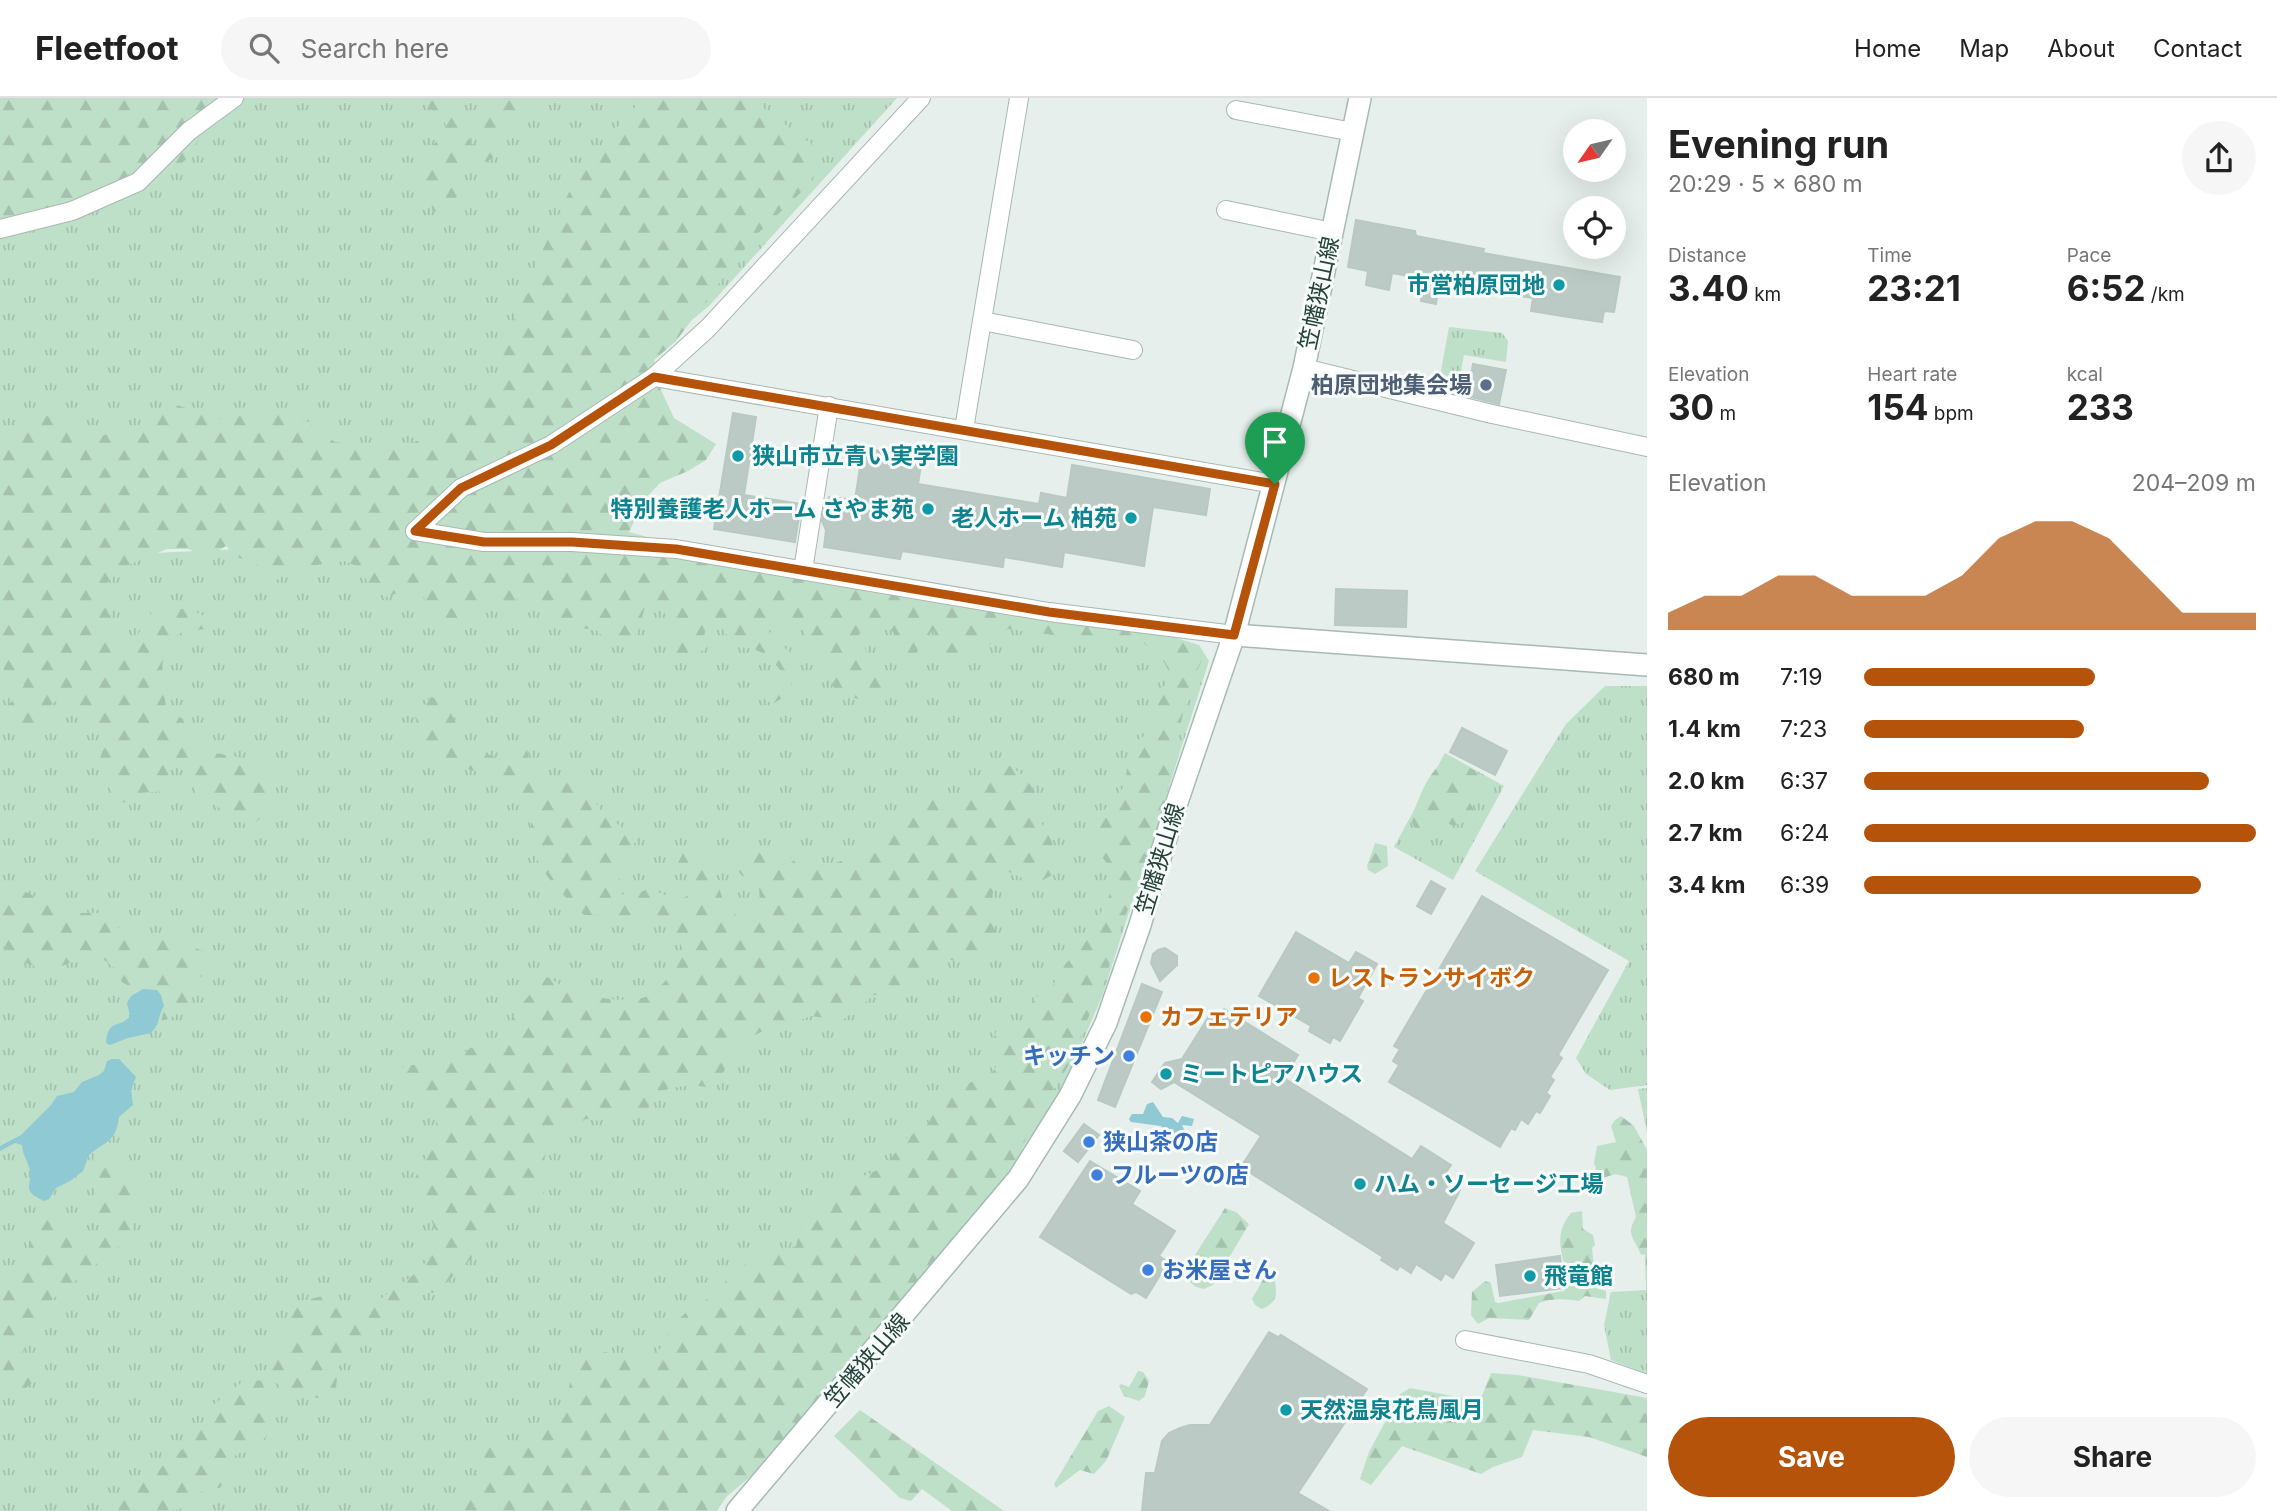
<!DOCTYPE html>
<meta charset="utf-8">
<style>
:root{--surface:#fff;--page:#f6f6f6;--text:#222;--muted:#767676;--line:#e0e0e0;--accent:#b45309}
body{margin:0;font-family:Inter,"Noto Sans JP",sans-serif;background:var(--page);color:var(--text);height:100vh;display:flex;flex-direction:column;font-size:26px;white-space:nowrap}
*{box-sizing:border-box;margin:0}
p{font-size:23px;color:var(--muted)}
.icon{flex:none;width:38px;height:38px;fill:none;stroke:currentColor;stroke-width:2;stroke-linecap:round;stroke-linejoin:round}
.map{position:relative;flex:1;overflow:hidden}
.details{display:flex;flex-direction:column;background:var(--surface);width:630px}
.details>*{flex:none}
.needle{width:46px;rotate:236deg}
.fabs{position:absolute;left:1563px;top:21px;display:grid;gap:14px}
.fabs a{display:grid;place-items:center;width:63px;height:63px;border-radius:50%;background:var(--surface);box-shadow:0 7px 28px #0002;font-size:35px}
.pin{position:absolute;display:grid;place-items:center;width:60px;height:60px;color:#fff;margin:-72px -30px;border-radius:50% 50% 50% 0;rotate:-45deg;box-shadow:0 0 7px #0007}
.pin .icon{rotate:45deg}
.round{display:grid;place-items:center;flex:none;width:74px;height:74px;border-radius:37px;background:var(--page)}
.headline{display:flex;align-items:center;justify-content:space-between;height:119px;padding:0 21px}
h1{font-size:38px;font-weight:700;line-height:52px}
.stats{display:grid;grid-template-columns:repeat(3,1fr);gap:10px;height:119px;padding:7px 21px}
.stats div{display:grid;align-content:center}
.stats b{font-size:35px;font-weight:700}
.stats small{font-size:19px;font-weight:400}
.stats p{font-size:19px}
.chart{height:196px;padding:14px 21px}
.chart p{display:flex;justify-content:space-between}
.chart svg{width:100%;height:126px;margin-top:7px;fill:var(--accent);opacity:.7}
.action{display:flex;gap:14px;margin-top:auto;padding:14px 21px}
.action a{flex:1;height:80px;border-radius:42px;background:var(--accent);color:#fff;font-size:28px;font-weight:700;line-height:80px;text-align:center}
.action a+a{background:var(--page);color:var(--text)}
ul{padding:0 21px;list-style:none;font-size:23px}
li{display:grid;grid-template-columns:112px 84px 1fr;align-items:center;height:52px}
li i{height:18px;border-radius:9px;background:var(--accent)}
header{display:flex;align-items:center;gap:42px;box-sizing:border-box;height:98px;padding:0 35px;background:var(--surface);border-bottom:2px solid var(--line)}
header strong{font-size:33px}
nav{display:flex;gap:38px;margin-inline-start:auto;font-size:24px}
.search{width:490px;height:63px;background:var(--page);display:flex;align-items:center;gap:18px;box-sizing:border-box;padding:0 24px;border-radius:38px;color:var(--muted);font-size:26px}
main{display:flex;flex:1;min-height:0}
.map>svg:first-child{display:block}
.grass{fill:url(#grass-tufts)}
.forest{fill:url(#forest-firs)}
.water{fill:#8ec9d4}
.building{fill:#bbcac4;stroke:#b8c9c2;stroke-width:2}
.lines{fill:none;stroke-linecap:round;stroke-linejoin:round}
.minor-casing{stroke:#a8b8b2;stroke-width:20}
.tertiary-casing{stroke:#a8b8b2;stroke-width:24}
.secondary-casing{stroke:#a4bbb3;stroke-width:24}
.minor{stroke:#fff;stroke-width:18}
.tertiary{stroke:#fff;stroke-width:21}
.secondary{stroke:#fff;stroke-width:21}
.route-casing{stroke:#fff;stroke-width:14}
.route{stroke:#b45309;stroke-width:9}
.culture-dot{fill:#0f9aa8;stroke:#f7fbf9;stroke-width:2.5}
.service-dot{fill:#5c6f8a;stroke:#f7fbf9;stroke-width:2.5}
.food-dot{fill:#e8710a;stroke:#f7fbf9;stroke-width:2.5}
.shop-dot{fill:#3f7fe0;stroke:#f7fbf9;stroke-width:2.5}
.labels{text-anchor:middle;dominant-baseline:central;stroke-width:6;stroke-linejoin:round;paint-order:stroke}
.culture-label{font-size:23px;font-weight:bold;fill:#0d838f;stroke:#f7fbf9;text-anchor:start}
.street-label{font-size:23px;fill:#24423a;stroke:#f7fbf9}
.service-label{font-size:23px;font-weight:bold;fill:#4e5e75;stroke:#f7fbf9;text-anchor:end}
.food-label{font-size:23px;font-weight:bold;fill:#c56008;stroke:#f7fbf9;text-anchor:start}
.shop-label{font-size:23px;font-weight:bold;fill:#366cbe;stroke:#f7fbf9;text-anchor:start}
</style>
<header>
<strong>Fleetfoot</strong>
<div class="search"><svg class="icon" aria-label="search" viewBox="0 0 24 24"><circle cx="10" cy="10" r="6"/><path d="M15 15l6 6"/></svg>Search here</div>
<nav><a>Home</a><a>Map</a><a>About</a><a>Contact</a></nav>
</header>
<main>
<div class="map">
<svg width="1647" height="1413" viewBox="0 0 1647 1413">
<defs>
<pattern id="grass-tufts" width="24" height="20" patternUnits="userSpaceOnUse" patternTransform="scale(1.75)"><rect width="24" height="20" fill="#bfe0c8"/><path d="M3 7l-1-3M5 7V3M7 7l1-3M15 17l-1-3M17 17v-4M19 17l1-3" fill="none" stroke="#a4c1ad"/></pattern>
<pattern id="forest-firs" width="22" height="20" patternUnits="userSpaceOnUse" patternTransform="scale(1.75)"><rect width="22" height="20" fill="#bfe0c8"/><path d="M5 1l3.5 6h-7zM16 11l3.5 6h-7z" fill="#a4c1ad"/></pattern>
</defs>
<rect width="100%" height="100%" fill="#e6efeb"/>
<g class="grass">
<polygon points="0,0 897,0 709,208 570,322 0,446"/>
<polygon points="1449,229 1502,235 1508,243 1506,264 1464,257 1456,301 1438,289"/>
<polygon points="352,446 564,454 1200,549 1209,563 1103,896 1062,992 1004,1077 786,1326 714,1413 0,1413 0,462"/>
<polygon points="1605,588 1647,588 1647,987 1610,992 1586,976 1576,960 1629,863 1475,773 1566,626"/>
<polygon points="1445,655 1504,688 1453,782 1394,749"/>
<polygon points="1647,990 1647,1035 1638,991"/>
<polygon points="1647,1104 1647,1276 1611,1262 1604,1227 1611,1194 1646,1192 1643,1106"/>
</g>
<g class="forest">
<path d="M0,0H234L231,14L219,19L203,31L193,55L174,72C164,72 149,68 140,71C132,73 113,100 104,108L79,99L72,109L12,123L0,118Z"/>
<path d="M423,0H455L471,46L481,48C481,38 477,29 480,19C485,0 511,0 527,6L512,24L490,62L463,72C460,93 458,111 433,114L428,94L420,83L419,64L444,34L446,29L443,18L426,9Z"/>
<path d="M643,0H757L762,9L818,51L813,83L753,140L676,243L654,262L661,292L674,320L716,346L706,362L688,373L660,385L644,402L629,434L655,441L1167,537L1199,547L1205,557L1191,584L1180,628L1175,669L1169,684L1161,723L1137,793L1126,816L1115,845L1108,872L1068,968L1028,1034L1018,1062L1000,1090L936,1167L904,1199L760,1371L726,1399L717,1413H446L477,1373L483,1351L524,1345L545,1329L564,1308L570,1285L584,1263L605,1254L629,1259L656,1257L677,1223L694,1207L718,1196L733,1171L796,1148L803,1121L846,1086L884,1069L907,1040L929,1024L945,992L975,983H987L996,969L989,951L997,932L1016,928L1024,930L1032,903L1053,887L1066,865L1072,860L1087,842L1114,788L1112,772L1092,746C1094,709 1106,717 1122,691C1129,678 1125,661 1132,649C1136,642 1143,639 1149,635C1162,626 1157,608 1157,595L1172,580L1164,564L1137,539L1120,548L1099,543L1008,531C980,554 978,560 941,560L934,533L921,541L917,555L906,563L893,534L882,524L873,526L859,536C867,559 882,578 889,602L871,605L835,594L824,555L806,542L800,522L778,520L766,524L771,539L792,556L791,594L773,606L764,601L781,573C768,556 757,549 736,549L721,529L705,532L703,552L687,561L674,554L673,541L664,513L645,509L639,531L630,545L609,544L596,532L561,528L547,518L537,504L521,497L507,512L481,508L470,501L459,524L439,530L429,524L424,499L401,494L386,499L370,488L359,469L344,463L296,470L275,483L266,481L260,468L237,459L226,448L208,459L188,451H167L126,468L108,484L106,491L111,509L109,522L120,540L135,541L154,511H190L206,519L207,531C199,532 191,532 184,534C153,542 164,587 166,610L183,621L189,639L216,655L247,661L266,670C273,696 274,709 252,728L228,720L211,701L197,696L184,664L169,671L166,693L140,695L123,705L111,695L100,661L104,646L97,619L81,620L63,598L45,611L37,629L12,633L0,619V614L16,600L26,584L0,568V335L34,314L58,321L83,343L139,327L174,306L220,321L290,311L335,344L391,352L451,331L495,293L507,240L525,191L570,92L590,60Z"/>
<path d="M431,599L444,602L469,650L504,662L512,646L527,651L531,672L542,686L570,683L588,692L600,711L636,742L620,774V796L633,798L649,790L678,803L691,796L689,775L677,767L686,749L704,754C708,760 713,767 715,774C723,801 721,813 750,823L760,807L759,787L741,777L730,756L747,749L775,756L785,754L799,768L822,769L841,763L900,720L915,716L931,701L946,706L959,703L964,689L1002,664C1023,672 1046,700 1040,724C1055,741 1055,754 1054,776L1036,786L995,768L981,772L994,791L989,810L995,830V843L981,853L972,864L950,862L935,871L925,884L899,897H874L843,922L810,918L796,924L775,926L736,948L722,977L712,990C691,986 676,987 655,996L648,1011L633,1015L616,1014L599,1023L586,1021L568,1032L556,1046L546,1052L543,1070L547,1079L544,1095L502,1114L488,1125L485,1147L436,1195L421,1194C396,1220 394,1231 357,1239L338,1270L336,1290L322,1300L299,1299L282,1291L273,1281L266,1252L277,1239L293,1236L289,1212L306,1202L326,1197C338,1205 338,1210 354,1215L369,1209L419,1173L435,1152L438,1138L430,1119L422,1103L408,1094L434,1043L438,1006L394,976L406,967H435L458,961L470,950L502,941C513,915 527,898 547,879C555,883 562,889 571,892C588,899 635,908 651,896C667,885 675,870 684,853L670,827L631,818L584,817C562,796 534,771 531,739C530,728 533,715 533,705L517,688L504,681L438,663L422,642L415,619Z"/>
<path d="M1447,661L1467,668L1485,680L1486,689L1477,699L1471,697L1468,702L1475,713L1472,720L1454,728L1444,724L1432,737L1414,729L1411,722C1419,700 1427,674 1447,661Z"/>
<polygon points="1375,745 1387,748 1388,768 1375,776 1368,772 1367,768"/>
<path d="M0,781L68,815H98L126,835L160,840L208,854L207,875L190,885C192,911 183,914 161,924L167,901L160,891L144,889L134,891L122,884L115,870L100,859L78,862L56,870L37,869L14,861L0,844Z"/>
<path d="M1621,1018L1634,1028L1647,1052V1156L1641,1157C1635,1140 1625,1138 1636,1119L1627,1079L1615,1076L1600,1081L1594,1065L1597,1048L1616,1044L1611,1028L1615,1022Z"/>
<path d="M95,1057L107,1058L127,1083L139,1085L144,1099L132,1123V1138L45,1207L31,1225L23,1255L37,1266L38,1280L16,1298L3,1290L0,1283V1187L21,1181L31,1167L30,1139L50,1112L59,1111L79,1145L91,1150L103,1143L105,1131L94,1111C97,1097 96,1087 87,1077Z"/>
<polygon points="1225,1110 1236,1114 1249,1126 1213,1187 1204,1191 1196,1189 1186,1181 1188,1168"/>
<path d="M1582,1113L1583,1131L1593,1137L1595,1147L1592,1150L1596,1190L1606,1193V1201L1585,1198L1579,1203C1563,1201 1554,1200 1539,1205L1529,1222L1489,1220L1478,1226L1471,1217L1472,1194L1485,1183L1491,1185L1495,1204L1498,1205L1564,1193C1576,1173 1545,1146 1571,1115Z"/>
<path d="M1264,1180L1275,1183C1277,1198 1277,1204 1262,1211L1255,1207L1252,1201Z"/>
<polygon points="1138,1273 1143,1274 1149,1283 1145,1298 1139,1303 1124,1298 1119,1288 1121,1286 1129,1289"/>
<polygon points="1491,1275 1518,1277 1647,1300 1647,1359 1589,1339 1533,1332 1522,1359 1493,1369 1481,1376 1402,1348 1371,1387 1360,1381 1369,1354 1400,1296 1410,1290 1480,1303"/>
<path d="M246,1281L262,1283L274,1323L265,1340L228,1362L227,1377L220,1390C203,1391 195,1395 185,1410L165,1413H110L119,1402L177,1357L203,1327L213,1307Z"/>
<polygon points="1109,1308 1125,1319 1106,1363 1094,1376 1080,1372 1056,1390 1054,1386 1098,1313"/>
<polygon points="860,1312 1004,1413 952,1413 922,1391 911,1403 900,1400 834,1338"/>
</g>
<g class="water">
<path d="M143,891L157,892L161,897L164,908C157,919 161,925 151,935L128,940L110,947L106,945C108,920 120,931 130,918L127,905L131,898Z"/>
<path d="M112,961H119L136,979L131,992L133,1007L119,1019C116,1045 105,1043 89,1057L83,1073L70,1083L56,1090L49,1101L44,1103C18,1091 35,1087 29,1069C26,1059 23,1058 22,1047L15,1045L0,1053V1048L21,1037L51,1007L57,998L74,994L82,984L99,977L104,973L107,963Z"/>
<polygon points="1153,1004 1163,1019 1172,1020 1178,1025 1182,1018 1194,1021 1192,1028 1182,1027 1185,1033 1177,1043 1167,1040 1161,1028 1131,1024 1129,1021 1132,1016 1143,1016 1147,1006"/>
</g>
<g class="building">
<polygon points="1356,122 1415,133 1416,138 1484,151 1483,155 1620,179 1614,214 1604,213 1602,224 1562,218 1531,213 1533,200 1439,185 1436,206 1421,203 1425,181 1392,175 1389,192 1366,187 1368,173 1348,169"/>
<polygon points="1473,266 1506,272 1499,306 1467,298"/>
<polygon points="733,315 756,319 744,397 801,406 795,444 714,431"/>
<polygon points="863,350 922,360 918,386 1039,406 1041,395 1067,400 1072,367 1210,391 1206,417 1153,409 1144,468 1064,454 1062,469 1004,459 1003,469 902,453 900,461 824,449 826,432 822,423 824,410 827,411 829,399 855,402"/>
<polygon points="1336,491 1407,493 1406,529 1335,527"/>
<polygon points="1462,630 1507,653 1495,677 1450,654"/>
<polygon points="1431,783 1445,791 1431,816 1417,808"/>
<polygon points="1482,798 1608,872 1558,957 1562,960 1550,979 1554,982 1546,995 1550,998 1540,1015 1536,1013 1528,1026 1521,1021 1515,1032 1511,1030 1500,1049 1389,984 1399,967 1393,963 1400,951 1394,948"/>
<polygon points="1296,834 1349,865 1356,854 1377,866 1358,900 1363,903 1340,943 1333,939 1330,945 1309,933 1311,928 1259,898"/>
<polygon points="1165,850 1177,858 1177,867 1160,883 1151,865 1153,856 1158,852"/>
<polygon points="1142,886 1162,894 1115,1009 1098,1002"/>
<polygon points="1224,911 1298,957 1284,980 1412,1061 1421,1048 1451,1067 1442,1080 1460,1092 1443,1125 1474,1145 1453,1180 1445,1175 1441,1182 1416,1166 1411,1175 1400,1168 1397,1172 1381,1162 1383,1159 1241,1069 1261,1038 1174,984 1161,991 1152,984 1165,965 1182,961 1211,915 1219,920"/>
<polygon points="1084,1026 1099,1037 1078,1064 1064,1053"/>
<polygon points="1090,1063 1140,1093 1132,1106 1175,1133 1159,1158 1168,1164 1146,1200 1136,1194 1131,1196 1040,1139"/>
<polygon points="1560,1158 1564,1190 1500,1198 1496,1167"/>
<polygon points="1269,1234 1278,1239 1281,1237 1367,1291 1298,1395 1329,1413 1142,1413 1146,1375 1155,1375 1162,1343 1169,1335 1180,1330 1190,1327 1210,1327"/>
</g>
<g class="lines">
<g class="minor-casing">
<g id="minor">
<polyline points="1236,12 1353,34"/>
<polyline points="1226,112 1332,134"/>
<polyline points="0,131 72,113 138,84 189,33 234,0"/>
<polyline points="982,223 1133,252"/>
<polyline points="1304,270 1492,316 1647,349"/>
<polyline points="654,279 1274,386"/>
<polyline points="964,331 1019,0"/>
<polyline points="415,433 484,444 572,444 676,451 1049,514 1234,537"/>
<polyline points="415,433 461,390 551,347 654,279 708,230 921,0"/>
<polyline points="803,472 829,308"/>
<polyline points="1465,1242 1589,1266 1647,1286"/>
</g>
</g>
<g class="tertiary-casing">
<polyline id="tertiary" points="1234,537 1647,567"/>
</g>
<g class="secondary-casing">
<polyline id="secondary" points="737,1413 1018,1081 1070,998 1106,925 1140,827 1175,710 1234,537 1304,270 1360,0"/>
</g>
<use href="#minor" class="minor"/>
<use href="#tertiary" class="tertiary"/>
<use href="#secondary" class="secondary"/>
</g>
<g class="lines">
<g class="route-casing">
<polygon id="route" points="654,279 1275,386 1234,537 1049,514 676,451 572,444 484,444 415,433 461,390 551,347"/>
</g>
<use href="#route" class="route"/>
</g>
<g class="culture-dot">
<circle cx="1559" cy="187" r="7"/>
<circle cx="738" cy="358" r="7"/>
<circle cx="928" cy="411" r="7"/>
<circle cx="1131" cy="420" r="7"/>
<circle cx="1166" cy="976" r="7"/>
<circle cx="1360" cy="1086" r="7"/>
<circle cx="1530" cy="1178" r="7"/>
<circle cx="1286" cy="1312" r="7"/>
</g>
<circle class="service-dot" cx="1486" cy="287" r="7"/>
<g class="food-dot">
<circle cx="1314" cy="880" r="7"/>
<circle cx="1146" cy="919" r="7"/>
</g>
<g class="shop-dot">
<circle cx="1129" cy="958" r="7"/>
<circle cx="1089" cy="1044" r="7"/>
<circle cx="1097" cy="1077" r="7"/>
<circle cx="1148" cy="1172" r="7"/>
</g>
<g class="labels">
<g class="culture-label">
<text x="1545" y="187" text-anchor="end">市営柏原団地</text>
<text x="752" y="358">狭山市立青い実学園</text>
<text x="914" y="411" text-anchor="end">特別養護老人ホーム さやま苑</text>
<text x="1117" y="420" text-anchor="end">老人ホーム 柏苑</text>
<text x="1180" y="976">ミートピアハウス</text>
<text x="1374" y="1086">ハム・ソーセージ工場</text>
<text x="1544" y="1178">飛竜館</text>
<text x="1300" y="1312">天然温泉花鳥風月</text>
</g>
<g class="street-label">
<text transform="translate(1319 195) rotate(-78)">笠幡狭山線</text>
<text transform="translate(1160 761) rotate(-73)">笠幡狭山線</text>
<text transform="translate(867 1262) rotate(-49)">笠幡狭山線</text>
</g>
<g class="service-label">
<text x="1472" y="287">柏原団地集会場</text>
</g>
<g class="food-label">
<text x="1328" y="880">レストランサイボク</text>
<text x="1160" y="919">カフェテリア</text>
</g>
<g class="shop-label">
<text x="1115" y="958" text-anchor="end">キッチン</text>
<text x="1103" y="1044">狭山茶の店</text>
<text x="1111" y="1077">フルーツの店</text>
<text x="1162" y="1172">お米屋さん</text>
</g>
</g>
</svg>
<div class="fabs">
<a><svg class="needle" viewBox="-14 -14 28 28"><path d="M0-13l5 13h-10z" fill="#e53935"/><path d="M0 13l5-13h-10z" fill="#767676"/></svg></a>
<a><svg class="icon" aria-label="locate" viewBox="0 0 24 24"><circle cx="12" cy="12" r="6"/><path d="M12 2v4M12 18v4M2 12h4M18 12h4"/></svg></a>
</div>
<div class="pin" style="left:1275px;top:386px;background:#1e9e55"><svg class="icon" aria-label="arrive" viewBox="0 0 24 24"><path d="M6 21V4h12l-3 4 3 4H6"/></svg></div>
</div>
<section class="details">
<div class="headline"><div><h1>Evening run</h1><p>20:29 · 5 × 680 m</p></div><a class="round"><svg class="icon" aria-label="share" viewBox="0 0 24 24"><path d="M12 15V3M7 8l5-5 5 5M5 13v7h14v-7"/></svg></a></div>
<div class="stats">
<div><p>Distance</p><b>3.40<small> km</small></b></div>
<div><p>Time</p><b>23:21</b></div>
<div><p>Pace</p><b>6:52<small> /km</small></b></div>
</div>
<div class="stats">
<div><p>Elevation</p><b>30<small> m</small></b></div>
<div><p>Heart rate</p><b>154<small> bpm</small></b></div>
<div><p>kcal</p><b>233</b></div>
</div>
<div class="chart"><p><span>Elevation</span>204–209 m</p>
<svg viewBox="0 0 160 44" preserveAspectRatio="none"><path d="M0 44V38L10 32L20 32L30 25L40 25L50 32L60 32L70 32L80 25L90 12L100 6L110 6L120 12L130 25L140 38L150 38L160 38V44z"/></svg>
</div>
<ul>
<li><b>680 m</b>7:19<i style="width:59%"></i></li>
<li><b>1.4 km</b>7:23<i style="width:56%"></i></li>
<li><b>2.0 km</b>6:37<i style="width:88%"></i></li>
<li><b>2.7 km</b>6:24<i style="width:100%"></i></li>
<li><b>3.4 km</b>6:39<i style="width:86%"></i></li>
</ul>
<div class="action"><a>Save</a><a>Share</a></div>
</section>
</main>
